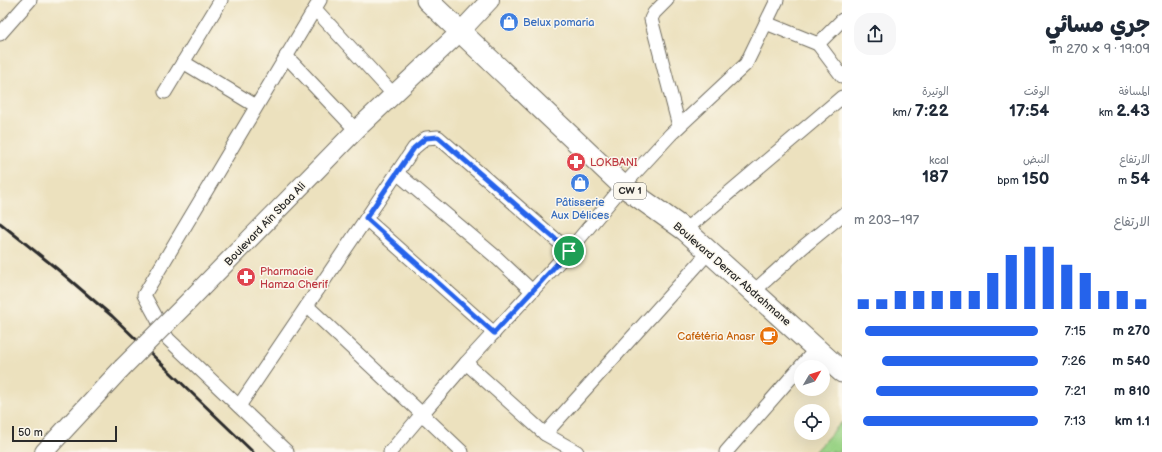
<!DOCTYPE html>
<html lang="ar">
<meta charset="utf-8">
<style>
:root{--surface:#fff;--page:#f6f6f7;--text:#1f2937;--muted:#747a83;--accent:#2563eb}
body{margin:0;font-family:"Balsamiq Sans","Playpen Sans Arabic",sans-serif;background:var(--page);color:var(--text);direction:rtl;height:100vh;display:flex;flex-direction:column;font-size:15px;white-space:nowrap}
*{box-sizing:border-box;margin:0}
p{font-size:13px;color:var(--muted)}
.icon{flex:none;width:22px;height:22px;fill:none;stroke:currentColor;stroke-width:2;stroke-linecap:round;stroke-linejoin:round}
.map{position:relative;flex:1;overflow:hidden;direction:ltr}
.sheet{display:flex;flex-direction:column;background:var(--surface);width:320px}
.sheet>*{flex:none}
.needle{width:26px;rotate:51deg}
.fabs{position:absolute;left:794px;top:360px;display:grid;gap:8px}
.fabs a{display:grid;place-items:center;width:36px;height:36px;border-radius:50%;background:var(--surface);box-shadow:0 4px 16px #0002;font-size:20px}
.scale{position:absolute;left:12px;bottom:10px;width:105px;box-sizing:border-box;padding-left:4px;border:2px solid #2b2b2b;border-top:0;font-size:11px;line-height:14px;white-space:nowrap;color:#2b2b2b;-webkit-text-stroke:3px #fbf7ec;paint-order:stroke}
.pin{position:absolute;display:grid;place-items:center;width:34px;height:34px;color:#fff;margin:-17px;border:2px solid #fff;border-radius:50%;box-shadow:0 1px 4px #0007}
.round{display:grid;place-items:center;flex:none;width:42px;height:42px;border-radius:16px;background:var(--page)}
.summary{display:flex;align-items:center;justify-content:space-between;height:68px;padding:0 12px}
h1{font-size:22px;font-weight:800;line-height:30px}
.metrics{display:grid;grid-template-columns:repeat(3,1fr);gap:6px;height:68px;padding:4px 12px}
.metrics div{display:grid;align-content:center}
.metrics b{font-size:17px;font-weight:800}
.metrics small{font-size:11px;font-weight:400}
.metrics p{font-size:11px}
.chart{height:112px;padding:8px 12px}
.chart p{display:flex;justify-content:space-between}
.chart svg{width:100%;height:72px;margin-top:4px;stroke:var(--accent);stroke-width:6}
ul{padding:0 12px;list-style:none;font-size:13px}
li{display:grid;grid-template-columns:64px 48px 1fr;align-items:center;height:30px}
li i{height:10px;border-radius:5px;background:var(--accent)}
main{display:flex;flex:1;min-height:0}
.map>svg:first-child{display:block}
.green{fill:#9bd487;stroke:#638059}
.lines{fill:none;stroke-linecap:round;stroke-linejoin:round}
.street-casing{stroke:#6f6b5e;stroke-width:15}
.secondary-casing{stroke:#6f6b5e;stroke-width:20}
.primary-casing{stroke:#6f6b5e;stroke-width:23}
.street{stroke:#fff;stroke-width:13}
.secondary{stroke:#fff;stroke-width:18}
.primary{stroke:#fff;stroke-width:21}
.rail{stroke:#2b2b2b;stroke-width:3}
.secondary-bridge-casing{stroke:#6f6b5e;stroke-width:20;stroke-linecap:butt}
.secondary-bridge{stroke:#fff;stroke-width:18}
.route-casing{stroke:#fff;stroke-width:8}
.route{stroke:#2563eb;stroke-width:5}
.labels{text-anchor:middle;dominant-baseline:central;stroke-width:3;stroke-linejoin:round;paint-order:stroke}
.shield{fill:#fbf7ec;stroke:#696865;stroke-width:1}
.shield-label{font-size:10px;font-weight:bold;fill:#2b2b2b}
.shop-label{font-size:11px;fill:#366cbe;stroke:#fbf7ec;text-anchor:start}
.health-label{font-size:11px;fill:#be3a42;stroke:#fbf7ec;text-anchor:start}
.street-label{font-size:11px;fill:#2b2b2b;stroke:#fbf7ec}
.food-label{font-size:11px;fill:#c56008;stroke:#fbf7ec;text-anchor:end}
</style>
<main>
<section class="sheet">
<div class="summary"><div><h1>جري مسائي</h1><p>19:09 · 9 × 270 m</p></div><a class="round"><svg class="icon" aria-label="share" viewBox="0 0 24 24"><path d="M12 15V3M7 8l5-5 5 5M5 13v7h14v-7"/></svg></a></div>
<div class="metrics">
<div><p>المسافة</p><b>2.43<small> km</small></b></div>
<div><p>الوقت</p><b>17:54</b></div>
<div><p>الوتيرة</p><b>7:22<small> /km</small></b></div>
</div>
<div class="metrics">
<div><p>الارتفاع</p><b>54<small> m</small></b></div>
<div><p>النبض</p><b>150<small> bpm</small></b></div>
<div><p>kcal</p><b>187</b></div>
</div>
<div class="chart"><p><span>الارتفاع</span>197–203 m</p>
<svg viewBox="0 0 160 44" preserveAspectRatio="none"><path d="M5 44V38M15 44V38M25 44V33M35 44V33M45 44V33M55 44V33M65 44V33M75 44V22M85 44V11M95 44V6M105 44V6M115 44V17M125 44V22M135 44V33M145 44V33M155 44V38"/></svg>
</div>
<ul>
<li><b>270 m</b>7:15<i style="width:94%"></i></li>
<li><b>540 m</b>7:26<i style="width:85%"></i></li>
<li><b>810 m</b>7:21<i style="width:88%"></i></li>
<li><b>1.1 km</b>7:13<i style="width:95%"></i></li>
</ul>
</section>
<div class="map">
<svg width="842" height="452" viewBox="0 0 842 452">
<rect width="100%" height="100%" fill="#fbf7ec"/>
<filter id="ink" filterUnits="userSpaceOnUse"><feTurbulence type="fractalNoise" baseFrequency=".025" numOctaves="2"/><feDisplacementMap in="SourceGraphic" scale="8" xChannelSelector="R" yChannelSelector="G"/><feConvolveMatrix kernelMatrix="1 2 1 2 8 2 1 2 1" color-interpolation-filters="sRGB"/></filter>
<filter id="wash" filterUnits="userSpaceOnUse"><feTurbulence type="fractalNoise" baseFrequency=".012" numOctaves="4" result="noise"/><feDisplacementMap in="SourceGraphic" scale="16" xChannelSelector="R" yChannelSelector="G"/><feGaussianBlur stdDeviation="0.9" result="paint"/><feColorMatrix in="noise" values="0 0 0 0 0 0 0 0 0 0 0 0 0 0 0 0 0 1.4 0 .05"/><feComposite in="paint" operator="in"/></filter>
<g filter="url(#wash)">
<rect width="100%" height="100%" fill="#ece1be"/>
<polygon class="green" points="842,422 842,452 814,452"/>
</g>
<g filter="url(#ink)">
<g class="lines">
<g class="street-casing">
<g id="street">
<polyline points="667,0 654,13 651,19 679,126"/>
<polyline points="315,9 394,95"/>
<polyline points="766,23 818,44 842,20"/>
<polyline points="0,34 30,0"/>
<polyline points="818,44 842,76"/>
<polyline points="286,56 356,130"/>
<polyline points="183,62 256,106"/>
<polyline points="165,92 221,0"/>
<polyline points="366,219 494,333"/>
<polyline points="685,230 842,97"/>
<polyline points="709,252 545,434 466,363 569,251 623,186 671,134 746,64 777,0"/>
<polyline points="532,291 496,257 397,173 414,148 426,138 438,137 569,251"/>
<polyline points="753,292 803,247 842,215"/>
<polyline points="307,306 422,414 390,452"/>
<polyline points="239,406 397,173"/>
<polyline points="545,434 577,452"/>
<polyline points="287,452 168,339 144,295 320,0"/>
<polyline points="462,452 422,414 466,363"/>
<polyline points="726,452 816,349"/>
</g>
</g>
<g class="secondary-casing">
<g id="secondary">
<polyline points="184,306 356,130 460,32 490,0"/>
<polyline points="44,452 122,368"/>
</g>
</g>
<g class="primary-casing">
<polyline id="primary" points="427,0 623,186 685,230 842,372"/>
</g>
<use href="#street" class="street"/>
<use href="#secondary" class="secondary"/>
<use href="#primary" class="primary"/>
<polyline class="rail" points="0,223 56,268 112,316 253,452"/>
<g class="secondary-bridge-casing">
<polyline id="secondary-bridge" points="122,368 184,306"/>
</g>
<use href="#secondary-bridge" class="secondary-bridge"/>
</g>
</g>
<g class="lines" filter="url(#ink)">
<g class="route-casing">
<polygon id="route" points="438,137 569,251 494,333 366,218 414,148 426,138"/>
</g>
<use href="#route" class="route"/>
</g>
<defs>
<g id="shop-disc" transform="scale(1)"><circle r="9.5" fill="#3f7fe0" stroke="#fbf7ec"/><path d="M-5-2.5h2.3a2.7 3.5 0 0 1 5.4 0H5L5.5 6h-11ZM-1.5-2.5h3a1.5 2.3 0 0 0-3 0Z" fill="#fff"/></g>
<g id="pharmacy-disc" transform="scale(1)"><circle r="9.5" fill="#e0444e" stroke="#fbf7ec"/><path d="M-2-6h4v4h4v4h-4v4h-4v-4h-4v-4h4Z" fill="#fff"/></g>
<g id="cafe-disc" transform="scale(1)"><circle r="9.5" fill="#e8710a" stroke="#fbf7ec"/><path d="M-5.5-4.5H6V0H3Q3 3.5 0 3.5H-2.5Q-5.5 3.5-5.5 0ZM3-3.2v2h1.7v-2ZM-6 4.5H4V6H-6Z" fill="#fff"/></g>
</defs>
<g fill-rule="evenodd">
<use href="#shop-disc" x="509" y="22"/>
<use href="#pharmacy-disc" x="576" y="162"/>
<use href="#shop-disc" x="580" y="183"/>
<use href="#pharmacy-disc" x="246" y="277"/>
<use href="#cafe-disc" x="769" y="336"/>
</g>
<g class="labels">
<rect class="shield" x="614" y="183" width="32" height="16" rx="3"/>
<g class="shield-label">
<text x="630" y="191">CW 1</text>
</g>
<g class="shop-label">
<text x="523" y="22">Belux pomaria</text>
<text x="580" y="202" text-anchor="middle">Pâtisserie<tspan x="580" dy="13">Aux Délices</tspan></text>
</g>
<g class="health-label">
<text x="590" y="162">LOKBANI</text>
<text x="260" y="271">Pharmacie<tspan x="260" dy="13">Hamza Cherif</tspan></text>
</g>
<g class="street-label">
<text transform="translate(265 224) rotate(-46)">Boulevard Aïn Sbaa Ali</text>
<text transform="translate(732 274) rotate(41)">Boulevard Derrar Abdrahmane</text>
</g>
<g class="food-label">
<text x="755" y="336">Cafétéria Anasr</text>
</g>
</g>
</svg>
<div class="fabs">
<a><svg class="needle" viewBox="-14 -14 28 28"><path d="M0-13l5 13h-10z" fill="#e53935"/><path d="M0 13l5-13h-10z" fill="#747a83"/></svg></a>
<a><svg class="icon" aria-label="locate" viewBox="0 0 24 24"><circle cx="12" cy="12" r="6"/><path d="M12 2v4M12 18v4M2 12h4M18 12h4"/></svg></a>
</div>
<div class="scale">50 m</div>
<div class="pin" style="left:569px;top:251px;background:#1e9e55"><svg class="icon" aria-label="arrive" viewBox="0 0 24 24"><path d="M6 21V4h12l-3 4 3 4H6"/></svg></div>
</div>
</main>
